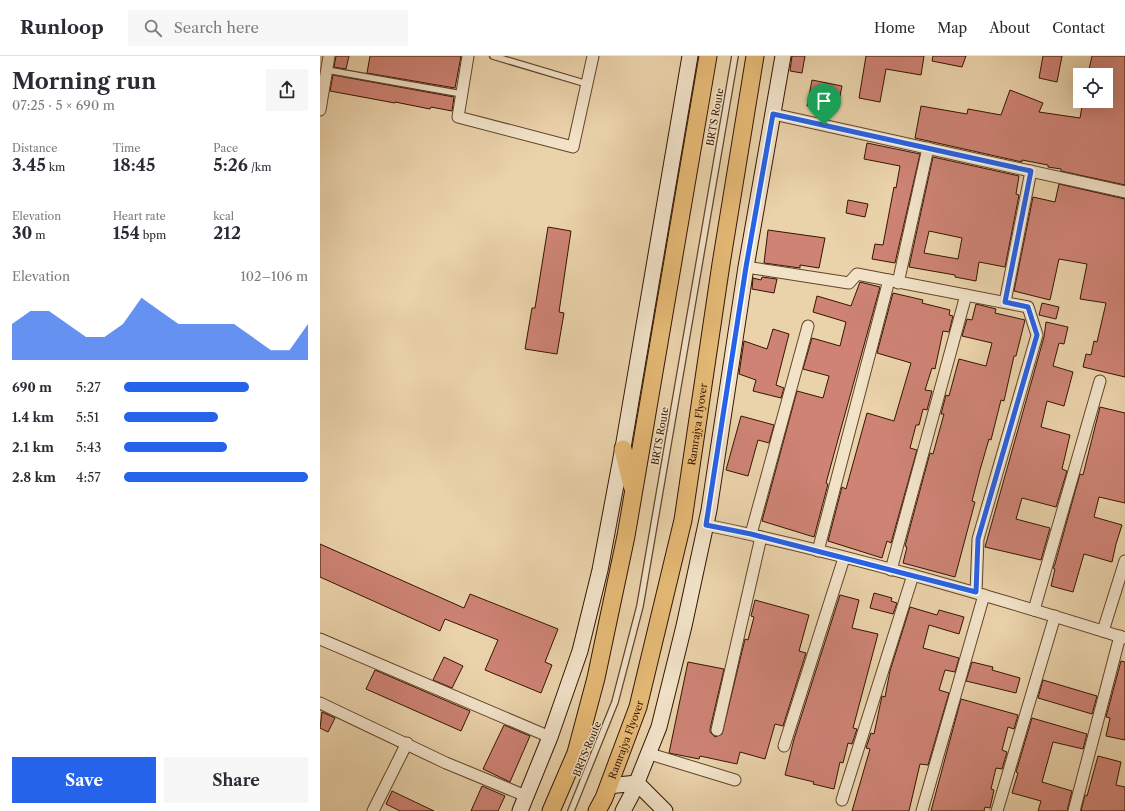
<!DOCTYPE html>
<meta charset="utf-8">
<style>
:root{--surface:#fff;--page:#f7f7f7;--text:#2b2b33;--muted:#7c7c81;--line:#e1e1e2;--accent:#2563eb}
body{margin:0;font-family:"Libre Caslon Text",serif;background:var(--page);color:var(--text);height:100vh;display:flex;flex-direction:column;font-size:15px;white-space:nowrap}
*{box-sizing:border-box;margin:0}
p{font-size:13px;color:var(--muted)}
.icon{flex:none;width:22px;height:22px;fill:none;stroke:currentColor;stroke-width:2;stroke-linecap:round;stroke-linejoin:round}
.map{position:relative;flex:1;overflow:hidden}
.details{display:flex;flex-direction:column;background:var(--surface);width:320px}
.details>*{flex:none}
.fabs{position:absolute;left:753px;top:12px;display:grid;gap:8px}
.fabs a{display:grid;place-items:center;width:40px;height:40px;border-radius:0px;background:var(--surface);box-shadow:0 4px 16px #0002;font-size:20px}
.pin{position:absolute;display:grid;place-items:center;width:34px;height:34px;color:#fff;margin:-41px -17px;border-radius:50% 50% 50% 0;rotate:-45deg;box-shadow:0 0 4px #0007}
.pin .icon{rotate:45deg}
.round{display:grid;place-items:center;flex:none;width:42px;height:42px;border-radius:0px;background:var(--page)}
.headline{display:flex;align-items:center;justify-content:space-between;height:68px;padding:0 12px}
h1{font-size:22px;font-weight:700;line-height:30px}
.stats{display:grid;grid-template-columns:repeat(3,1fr);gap:6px;height:68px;padding:4px 12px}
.stats div{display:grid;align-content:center}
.stats b{font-size:17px;font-weight:700}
.stats small{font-size:11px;font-weight:400}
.stats p{font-size:11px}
.chart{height:112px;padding:8px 12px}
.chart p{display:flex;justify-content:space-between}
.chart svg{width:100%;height:72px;margin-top:4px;fill:var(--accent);opacity:.7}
.cta{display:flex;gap:8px;margin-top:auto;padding:8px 12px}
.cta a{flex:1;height:46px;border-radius:0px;background:var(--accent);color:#fff;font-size:16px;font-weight:700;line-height:46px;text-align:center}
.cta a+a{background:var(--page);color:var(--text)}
ul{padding:0 12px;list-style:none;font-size:13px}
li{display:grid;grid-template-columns:64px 48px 1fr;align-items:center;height:30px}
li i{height:10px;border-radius:5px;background:var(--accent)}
header{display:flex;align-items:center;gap:24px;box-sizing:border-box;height:56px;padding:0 20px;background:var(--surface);border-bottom:1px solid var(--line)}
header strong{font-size:19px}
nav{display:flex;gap:22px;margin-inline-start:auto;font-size:14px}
.search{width:280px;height:36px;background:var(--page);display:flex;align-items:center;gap:10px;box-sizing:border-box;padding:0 14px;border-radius:0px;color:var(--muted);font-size:15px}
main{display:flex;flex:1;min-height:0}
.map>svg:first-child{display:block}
.building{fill:#ce8375;stroke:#341500;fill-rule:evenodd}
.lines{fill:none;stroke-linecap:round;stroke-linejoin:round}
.lane-casing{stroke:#62442a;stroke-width:8}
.street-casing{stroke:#62442a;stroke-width:13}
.secondary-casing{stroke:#341500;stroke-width:17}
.primary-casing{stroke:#341500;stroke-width:19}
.lane{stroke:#f1e2c8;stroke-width:5.5}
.street{stroke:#f1e2c8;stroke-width:11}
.secondary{stroke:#f1e2c8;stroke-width:15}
.primary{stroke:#e5b975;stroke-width:17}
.route-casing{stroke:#fff;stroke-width:8}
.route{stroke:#2563eb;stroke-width:5}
.labels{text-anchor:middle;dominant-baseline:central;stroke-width:3;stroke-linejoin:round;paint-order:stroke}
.street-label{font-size:10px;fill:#341500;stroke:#f1e2c8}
</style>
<header>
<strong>Runloop</strong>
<div class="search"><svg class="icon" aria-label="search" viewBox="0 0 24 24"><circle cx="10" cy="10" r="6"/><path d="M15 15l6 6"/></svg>Search here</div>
<nav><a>Home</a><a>Map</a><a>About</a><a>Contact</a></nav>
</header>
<main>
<section class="details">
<div class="headline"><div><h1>Morning run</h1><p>07:25 · 5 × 690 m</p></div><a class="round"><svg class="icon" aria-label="share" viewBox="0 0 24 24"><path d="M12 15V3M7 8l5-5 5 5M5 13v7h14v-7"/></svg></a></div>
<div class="stats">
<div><p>Distance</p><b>3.45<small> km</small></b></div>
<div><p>Time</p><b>18:45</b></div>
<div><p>Pace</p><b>5:26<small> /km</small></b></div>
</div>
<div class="stats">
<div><p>Elevation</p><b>30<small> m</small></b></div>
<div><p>Heart rate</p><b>154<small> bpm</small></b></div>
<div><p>kcal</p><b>212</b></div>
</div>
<div class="chart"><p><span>Elevation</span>102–106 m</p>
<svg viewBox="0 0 160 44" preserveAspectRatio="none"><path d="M0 44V22L10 14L20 14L30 22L40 30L50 30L60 22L70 6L80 14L90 22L100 22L110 22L120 22L130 30L140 38L150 38L160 22V44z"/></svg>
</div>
<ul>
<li><b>690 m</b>5:27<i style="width:68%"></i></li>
<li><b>1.4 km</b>5:51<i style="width:51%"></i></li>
<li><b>2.1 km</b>5:43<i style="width:56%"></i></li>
<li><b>2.8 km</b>4:57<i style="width:100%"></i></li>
</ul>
<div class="cta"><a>Save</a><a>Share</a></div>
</section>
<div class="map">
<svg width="805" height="755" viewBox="0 0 805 755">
<rect width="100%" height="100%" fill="#ead2aa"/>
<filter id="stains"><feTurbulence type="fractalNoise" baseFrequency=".005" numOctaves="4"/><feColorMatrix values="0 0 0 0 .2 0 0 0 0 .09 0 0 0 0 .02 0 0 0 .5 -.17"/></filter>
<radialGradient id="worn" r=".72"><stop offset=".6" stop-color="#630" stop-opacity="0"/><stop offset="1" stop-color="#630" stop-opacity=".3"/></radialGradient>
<g class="building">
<polygon points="16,0 29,0 26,13 14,11"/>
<polygon points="50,0 141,0 135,32 47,17"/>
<polygon points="472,0 485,0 482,17 470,15"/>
<polygon points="546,0 604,0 601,19 566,13 560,46 539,42"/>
<polygon points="613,0 646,0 642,11 612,5"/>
<polygon points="723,0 742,0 737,26 719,22"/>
<polygon points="772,0 805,0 805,129 741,115 741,113 728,111 728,109 702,104 702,106 595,82 601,50 647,58 648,53 681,59 690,34 723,47 719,56 760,62 763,45 786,45 786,19 768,18"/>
<polygon points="13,19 134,41 132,55 111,51 110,53 75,46 75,47 10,35"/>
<polygon points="492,24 522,30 517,55 487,50"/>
<polygon points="547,87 600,98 575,207 552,203 555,188 563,189 574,131 576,132 580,110 544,103"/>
<path d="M613,101L699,120L696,138L699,139L685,211L659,206L656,225L635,221V219L589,211ZM609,175L642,182L638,203L604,197Z"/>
<polygon points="739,128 805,143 805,321 763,311 766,298 771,299 774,285 777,286 786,247 760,243 767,208 739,203 730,244 694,235 713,141 735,146"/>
<polygon points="528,144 548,148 545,161 526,157"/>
<polygon points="228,171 251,175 239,256 244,257 237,298 205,293 212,252 215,252"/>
<polygon points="448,174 505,182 499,212 480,209 480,212 444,207"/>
<polygon points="442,221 457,223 454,237 432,233 433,222 441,224"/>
<polygon points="540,226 560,231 506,427 508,428 494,481 442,465 477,335 503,342 509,320 483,313 492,282 520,290 526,266 493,256 497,240 531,250"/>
<polygon points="573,237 603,244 602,247 630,254 629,259 633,260 629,276 623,275 615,313 612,312 605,334 612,335 607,354 603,353 599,369 596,369 590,392 597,394 571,487 567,485 562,502 508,485 522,431 526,433 547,357 574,365 591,307 557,297"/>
<polygon points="722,247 739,251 736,263 719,259"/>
<polygon points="656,248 676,253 675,257 705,264 696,300 694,300 684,345 681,344 671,384 669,383 660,414 652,445 655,446 635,521 583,507 587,491 585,490 610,397 613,398 624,358 621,358 626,339 629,340 639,303 666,310 672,287 642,280 647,263 652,264"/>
<polygon points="726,266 748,271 744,288 739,287 733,310 753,316 744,350 727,345 721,371 750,379 742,413 747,415 736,451 702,442 696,463 730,472 721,504 665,491 724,281"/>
<polygon points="453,273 469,278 456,329 464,332 461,342 433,335 436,324 419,318 424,285 447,293"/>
<polygon points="780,351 805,357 805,447 779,441 774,461 802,469 796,488 792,506 764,498 753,536 731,530 735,513 733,512 735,508 760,418 763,419"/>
<polygon points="421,360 454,369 449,387 438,384 428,420 406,414"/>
<polygon points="0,488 144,552 150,538 238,573 225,606 232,609 221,637 165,614 178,584 125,563 120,575 0,521"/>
<polygon points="554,537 572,542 571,545 577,547 573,558 550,552"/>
<polygon points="520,539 539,544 532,572 558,578 533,672 537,673 532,688 528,687 523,707 520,706 514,733 493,728 494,726 465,719 474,683"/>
<polygon points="435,544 489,559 479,595 486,597 463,670 455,668 445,703 420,696 417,708 380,700 379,703 349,697 368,606 404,613 390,673 390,676 395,681 402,678 425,583 428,584 434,561 431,560"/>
<polygon points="590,551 617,559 619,554 644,561 639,578 609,569 603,592 639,602 635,616 625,614 619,634 629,637 608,709 600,708 589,755 532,755 550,693 546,692 551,677 554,678 562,640 565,641 570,615"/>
<polygon points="124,601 143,610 132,632 113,624"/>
<polygon points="801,605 805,606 805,684 786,680 790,662 786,661"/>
<polygon points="652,606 673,611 672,614 700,622 696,637 646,625"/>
<polygon points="55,614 150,655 141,675 46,633"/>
<polygon points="723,624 777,640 772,658 718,642"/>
<polygon points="641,643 698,659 694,673 688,671 682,694 687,696 682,713 676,712 671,733 674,734 670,752 665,751 664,755 611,755"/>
<polygon points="2,656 15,662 8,676 0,672"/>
<polygon points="712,662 767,678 763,693 733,686 722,726 752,735 747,755 718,755 721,745 692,737 698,717 696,716"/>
<polygon points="184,669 210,680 190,726 163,713"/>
<polygon points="778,700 801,706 796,729 805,731 805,755 761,755 765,739 767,740"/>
<polygon points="162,730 185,740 178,755 151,755"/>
<polygon points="72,735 114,755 80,755 66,748"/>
</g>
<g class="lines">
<g class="lane-casing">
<g id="lane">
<polyline points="173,0 267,28"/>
<polyline points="7,14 142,38"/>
<polyline points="251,755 295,646 320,550 415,0"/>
</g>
</g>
<g class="street-casing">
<g id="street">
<polyline points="148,0 138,61 253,91 273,0"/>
<polyline points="0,54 9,0"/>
<polyline points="453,58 805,136"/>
<polyline points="426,211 529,227 537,218 708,251 717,279 658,483 656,536"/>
<polyline points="578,227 608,92"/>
<polyline points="685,246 711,115"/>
<path d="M386,469C528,498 667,539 805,582"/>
<polyline points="431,478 488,270"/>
<polyline points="498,495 569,224"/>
<polyline points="571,514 646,239"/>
<polyline points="714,554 780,325"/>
<polyline points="783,575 805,505"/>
<polyline points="0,583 230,681"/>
<polyline points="0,647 126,707 206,740"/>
<polyline points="397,674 441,481"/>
<polyline points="464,690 524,502"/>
<polyline points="330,698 415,724"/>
<polyline points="522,744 593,519"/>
<polyline points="53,755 87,687"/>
<polyline points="602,755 664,539"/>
<polyline points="677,755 735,560"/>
<polyline points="754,755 800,580"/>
</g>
</g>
<g class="secondary-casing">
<g id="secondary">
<polyline points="317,727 345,755"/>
<polyline points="288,730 317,727"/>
<polyline points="200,755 230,681 260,595 280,514 304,386 370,0"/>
<polyline points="303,755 313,736 339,671 364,570 389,454 426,211 463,0"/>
</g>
</g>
<g class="primary-casing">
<g id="primary">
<polyline points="303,393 312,430"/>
<polyline points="231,755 256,697 276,622 306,480 388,0"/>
<path id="s1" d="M277,755L284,742L318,651L363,464L401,208L435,0"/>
</g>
</g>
<use href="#lane" class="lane"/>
<use href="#street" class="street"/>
<use href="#secondary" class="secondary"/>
<use href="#primary" class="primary"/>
</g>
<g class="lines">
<g class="route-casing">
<polygon id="route" points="453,58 711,115 685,246 708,251 717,279 658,483 656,536 431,478 386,469 426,211"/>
</g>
<use href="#route" class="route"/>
</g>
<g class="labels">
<g class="street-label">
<text transform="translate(395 61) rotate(-80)">BRTS Route</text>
<text stroke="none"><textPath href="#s1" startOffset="401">Ramrajya Flyover</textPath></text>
<text transform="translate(340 380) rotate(-80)">BRTS Route</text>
<text stroke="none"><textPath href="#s1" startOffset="77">Ramrajya Flyover</textPath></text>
<text transform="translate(267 693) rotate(-68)">BRTS Route</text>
</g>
</g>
<rect width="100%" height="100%" filter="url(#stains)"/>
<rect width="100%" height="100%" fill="url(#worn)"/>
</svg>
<div class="fabs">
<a><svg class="icon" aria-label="locate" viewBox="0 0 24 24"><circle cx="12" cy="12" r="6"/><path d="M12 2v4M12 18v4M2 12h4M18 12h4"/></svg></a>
</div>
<div class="pin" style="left:504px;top:69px;background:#1e9e55"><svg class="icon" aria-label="arrive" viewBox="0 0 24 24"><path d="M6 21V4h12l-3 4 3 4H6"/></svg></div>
</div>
</main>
